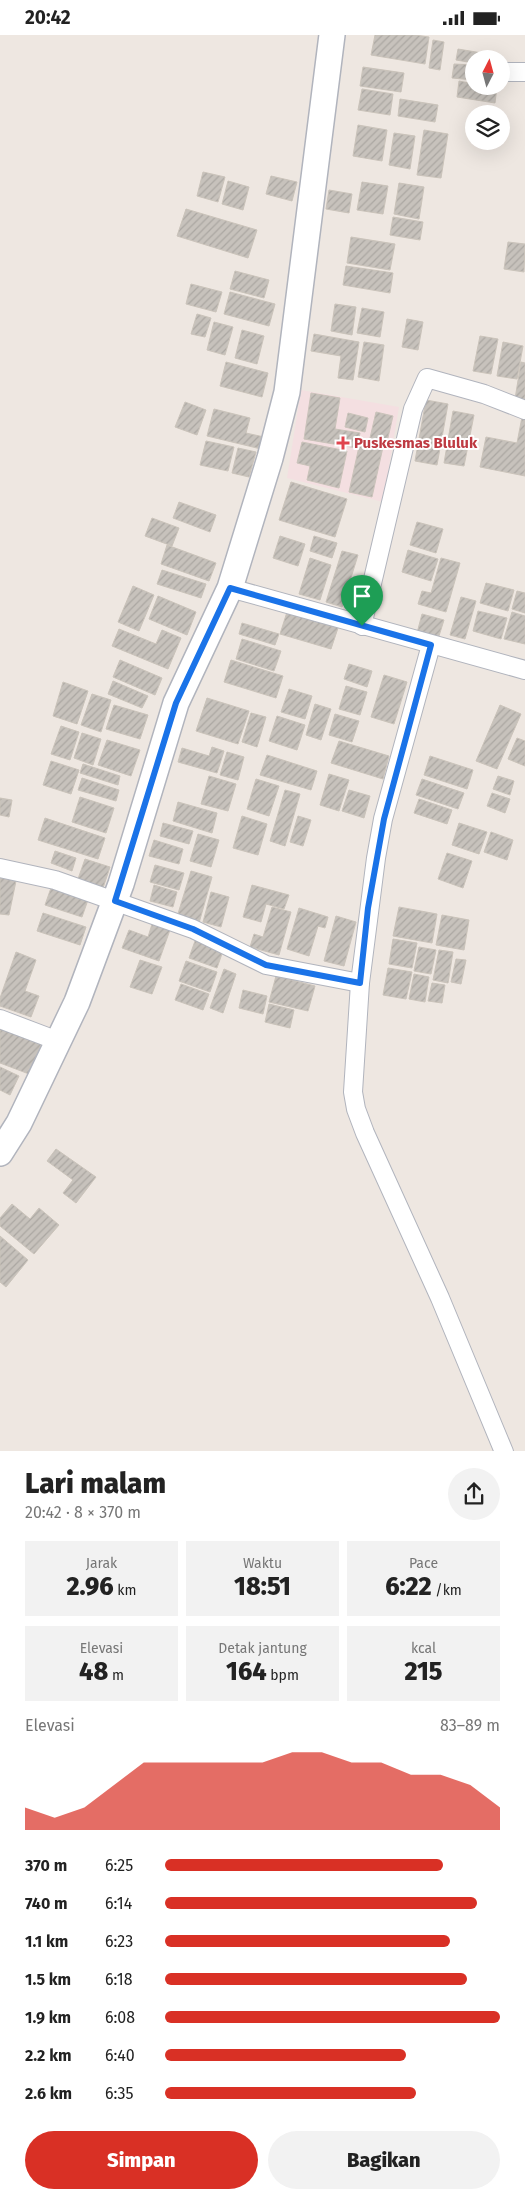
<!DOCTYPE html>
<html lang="id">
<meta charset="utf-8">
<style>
:root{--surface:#fff;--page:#f2f2f2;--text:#222;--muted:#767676;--accent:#d93025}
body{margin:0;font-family:"Fira Sans",sans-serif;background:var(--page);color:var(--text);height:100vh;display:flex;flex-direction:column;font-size:19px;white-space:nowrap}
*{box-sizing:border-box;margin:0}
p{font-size:16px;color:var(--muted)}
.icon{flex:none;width:28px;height:28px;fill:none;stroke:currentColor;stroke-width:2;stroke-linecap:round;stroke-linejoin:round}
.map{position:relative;height:1416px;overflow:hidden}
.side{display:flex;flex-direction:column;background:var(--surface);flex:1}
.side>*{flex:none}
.needle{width:32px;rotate:6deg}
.tools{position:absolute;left:465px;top:15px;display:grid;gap:10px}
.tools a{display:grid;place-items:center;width:45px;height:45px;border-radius:50%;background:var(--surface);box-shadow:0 5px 20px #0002;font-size:25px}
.pin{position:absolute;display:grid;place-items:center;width:42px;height:42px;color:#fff;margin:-51px -21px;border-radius:50% 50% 50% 0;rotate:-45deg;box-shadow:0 0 5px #0007}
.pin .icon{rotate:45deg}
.round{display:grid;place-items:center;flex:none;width:52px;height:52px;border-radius:26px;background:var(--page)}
.overview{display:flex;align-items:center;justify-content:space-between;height:85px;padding:0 25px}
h1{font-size:28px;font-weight:800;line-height:38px}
.figures{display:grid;grid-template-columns:repeat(3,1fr);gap:8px;height:85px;padding:5px 25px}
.figures div{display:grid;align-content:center;border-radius:0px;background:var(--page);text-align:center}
.figures b{font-size:25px;font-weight:800}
.figures small{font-size:14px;font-weight:400}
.figures p{font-size:14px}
.chart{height:140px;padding:10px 25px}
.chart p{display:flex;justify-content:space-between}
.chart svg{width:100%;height:90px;margin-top:5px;fill:var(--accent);opacity:.7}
.cta{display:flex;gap:10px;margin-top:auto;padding:10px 25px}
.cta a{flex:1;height:58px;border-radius:30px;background:var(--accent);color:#fff;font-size:20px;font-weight:800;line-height:58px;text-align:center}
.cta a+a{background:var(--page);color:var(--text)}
ul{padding:0 25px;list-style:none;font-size:16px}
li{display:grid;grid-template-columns:80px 60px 1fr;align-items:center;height:38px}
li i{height:12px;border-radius:6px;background:var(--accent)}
.status{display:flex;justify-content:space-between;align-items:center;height:35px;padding:0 25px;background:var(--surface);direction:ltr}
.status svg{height:14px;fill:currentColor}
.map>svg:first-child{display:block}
.medical{fill:#f4dfe1}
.building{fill:url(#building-hatch);stroke:#cac3ba}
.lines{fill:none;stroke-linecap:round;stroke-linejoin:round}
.minor-casing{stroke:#b1b4bd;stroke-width:20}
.secondary-casing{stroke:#b1b4bd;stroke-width:28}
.minor{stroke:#fff;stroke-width:18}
.secondary{stroke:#fff;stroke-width:25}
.route-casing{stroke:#fff;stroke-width:10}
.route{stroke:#1a73e8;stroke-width:6}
.health-dot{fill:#e0444e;stroke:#fff;stroke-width:2}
.labels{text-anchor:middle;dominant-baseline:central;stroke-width:4;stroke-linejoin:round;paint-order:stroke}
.health-label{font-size:15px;font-weight:bold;fill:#be3a42;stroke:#fff;text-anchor:start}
</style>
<div class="status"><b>20:42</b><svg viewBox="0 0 49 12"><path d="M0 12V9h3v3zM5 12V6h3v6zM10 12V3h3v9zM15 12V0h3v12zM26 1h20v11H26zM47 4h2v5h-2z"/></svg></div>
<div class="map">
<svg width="525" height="1417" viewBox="0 0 525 1417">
<defs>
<pattern id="building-hatch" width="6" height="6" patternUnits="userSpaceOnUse" patternTransform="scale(1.25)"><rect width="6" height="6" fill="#c7c2bc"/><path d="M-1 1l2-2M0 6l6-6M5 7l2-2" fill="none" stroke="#aba7a2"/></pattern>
</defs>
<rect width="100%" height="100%" fill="#eee7e1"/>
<polygon class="medical" points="301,355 399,372 383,467 287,443"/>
<g class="building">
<polygon points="375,0 415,0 429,2 425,29 371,20"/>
<polygon points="433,5 444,7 440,35 429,33"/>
<polygon points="458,14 482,18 482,24 474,24 474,28 456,25"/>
<polygon points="454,29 474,30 474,45 452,43"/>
<polygon points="363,32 404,38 401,57 360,51"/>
<polygon points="459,46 474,49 474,51 497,52 495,68 457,62"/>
<polygon points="362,54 393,59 390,80 358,75"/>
<polygon points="400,64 438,70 435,87 398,81"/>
<polygon points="358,90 387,95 382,126 353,121"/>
<polygon points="424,95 448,99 441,143 417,140"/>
<polygon points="394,98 415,101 410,134 389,130"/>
<polygon points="203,137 225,142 218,167 197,161"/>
<polygon points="271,141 297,147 292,166 266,159"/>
<polygon points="228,146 249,152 243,175 222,169"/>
<polygon points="362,147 388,151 383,179 357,175"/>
<polygon points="399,148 424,152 419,184 394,179"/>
<polygon points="329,155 352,159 349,178 326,174"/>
<polygon points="186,174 257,195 248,223 177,201"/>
<polygon points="393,182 423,187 420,205 390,200"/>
<polygon points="351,202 395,209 390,235 347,228"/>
<polygon points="508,207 525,209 524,237 504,234"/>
<polygon points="346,231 393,238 390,258 343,250"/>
<polygon points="235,236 269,245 264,263 230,254"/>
<polygon points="191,249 222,257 216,277 186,269"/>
<polygon points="230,257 275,269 269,291 224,279"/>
<polygon points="335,269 356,272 352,300 331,296"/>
<polygon points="362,273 384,277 380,302 357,298"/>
<polygon points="197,279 211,283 205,302 191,299"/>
<polygon points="407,284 423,287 418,315 402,312"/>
<polygon points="214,287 233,292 225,320 207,315"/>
<polygon points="242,295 264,301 257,329 235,323"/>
<polygon points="314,299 359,307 353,345 338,343 341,321 311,316"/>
<polygon points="480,301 498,304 491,339 473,336"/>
<polygon points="364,307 384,310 379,346 358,342"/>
<polygon points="503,307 523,311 517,344 497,341"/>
<polygon points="226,327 268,338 262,362 220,351"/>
<polygon points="521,327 525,328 525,365 515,364"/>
<polygon points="311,358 340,363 335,394 360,398 357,413 304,404"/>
<polygon points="426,365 448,369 437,430 415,426"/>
<polygon points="185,367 206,375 197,400 175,392"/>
<polygon points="214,374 250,383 246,398 264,402 261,414 207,401"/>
<polygon points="453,376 474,380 464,431 444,428"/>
<polygon points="376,377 393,381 387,407 370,403"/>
<polygon points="348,378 368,383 365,397 345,392"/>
<polygon points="522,382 525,383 525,441 480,432 486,402 517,408"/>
<polygon points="206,406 234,412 228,436 200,430"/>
<polygon points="302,407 347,416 339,453 307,445 310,431 297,428"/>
<polygon points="360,407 383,412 372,462 349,457"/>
<polygon points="238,413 256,417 249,442 232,438"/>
<polygon points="291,447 347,464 335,502 279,485"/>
<polygon points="179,467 216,480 210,497 173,483"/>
<polygon points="152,483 179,493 172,511 145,501"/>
<polygon points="417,487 443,494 436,518 410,510"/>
<polygon points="280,501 305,509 298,531 273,523"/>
<polygon points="314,501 337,508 332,523 310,516"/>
<polygon points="167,510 216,528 209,546 161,529"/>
<polygon points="408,515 438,524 431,546 402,537"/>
<polygon points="342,516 358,520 342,572 326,567"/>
<polygon points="310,523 331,530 320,565 299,559"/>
<polygon points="441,523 460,528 446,577 418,569 422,556 431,558"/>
<polygon points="162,535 206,549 201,563 157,549"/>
<polygon points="486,548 514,555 508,576 480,568"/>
<polygon points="133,551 154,560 139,596 118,587"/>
<polygon points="517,556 525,558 525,578 512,574"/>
<polygon points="158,561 196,577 187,600 149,584"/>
<polygon points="461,562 476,566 465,604 450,600"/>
<polygon points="478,576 507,583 501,604 473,596"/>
<polygon points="287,577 338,593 331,614 280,599"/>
<polygon points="512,577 525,581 525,609 504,604"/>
<polygon points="422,579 444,585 438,604 417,598"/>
<polygon points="242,588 279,599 275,610 239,599"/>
<polygon points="119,594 156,609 162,595 181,603 168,634 112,611"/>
<polygon points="242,604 281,616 274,636 236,624"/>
<polygon points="120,625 162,643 155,660 113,642"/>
<polygon points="231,625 283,641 276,663 224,647"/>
<polygon points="349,629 372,636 367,652 344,644"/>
<polygon points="384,640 407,647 394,689 371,682"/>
<polygon points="113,646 148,661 142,673 108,659"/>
<polygon points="63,647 88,656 77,689 53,681"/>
<polygon points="346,651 367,657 360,680 339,674"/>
<polygon points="289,654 312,661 305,684 281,677"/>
<polygon points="92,659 111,665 101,697 81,690"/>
<polygon points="207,663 249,676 238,709 196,696"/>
<polygon points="315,669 331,674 321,705 306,700"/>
<polygon points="114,670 148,680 140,704 106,694"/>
<polygon points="500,670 521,679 497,734 476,726"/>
<polygon points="251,678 266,682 257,712 242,707"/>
<polygon points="335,679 359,686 352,707 329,700"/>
<polygon points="277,681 305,690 297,715 269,706"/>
<polygon points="61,691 79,697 70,725 51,719"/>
<polygon points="82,698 101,704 93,730 74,723"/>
<polygon points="517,703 525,706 525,731 508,724"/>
<polygon points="107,705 140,715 131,741 98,730"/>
<polygon points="339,706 389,721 383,744 331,728"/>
<polygon points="212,712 224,716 217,738 178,727 182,713 209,721"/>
<polygon points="227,717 244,722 238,745 220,740"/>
<polygon points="267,720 317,736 311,755 260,740"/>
<polygon points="430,721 473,735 467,754 424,740"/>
<polygon points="51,726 79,735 71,759 43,750"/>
<polygon points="83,729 120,741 118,750 80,738"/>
<polygon points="329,739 349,745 339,776 320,770"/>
<polygon points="209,741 236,749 228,776 201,769"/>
<polygon points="498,741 514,746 510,760 493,754"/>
<polygon points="82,743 119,755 116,766 78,755"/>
<polygon points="256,744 279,751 269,781 247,774"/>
<polygon points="422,744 464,758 458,774 416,760"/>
<polygon points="285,755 300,759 285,811 270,806"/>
<polygon points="349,755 370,761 364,783 342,776"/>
<polygon points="492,758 510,764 505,778 487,771"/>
<polygon points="80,762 114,773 106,798 72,787"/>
<polygon points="0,763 12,765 9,782 0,780"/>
<polygon points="419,764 452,775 447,789 414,778"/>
<polygon points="178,767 217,778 212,798 173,786"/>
<polygon points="242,781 267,789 258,820 233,813"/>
<polygon points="298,781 311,785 303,811 290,807"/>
<polygon points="45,783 105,803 98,824 38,805"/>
<polygon points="163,788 193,796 189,809 160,801"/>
<polygon points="459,788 487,797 479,819 452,810"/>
<polygon points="491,797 513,805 507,825 484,817"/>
<polygon points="198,799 219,805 211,832 190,826"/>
<polygon points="154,805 183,814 179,829 149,821"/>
<polygon points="55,816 76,823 72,836 51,828"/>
<polygon points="447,818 472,826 463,853 438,844"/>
<polygon points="85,824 110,832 103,853 78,844"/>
<polygon points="155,830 184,838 179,855 150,847"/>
<polygon points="191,836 212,842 199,888 177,882"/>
<polygon points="0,843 16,846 9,880 0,879"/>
<polygon points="52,850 89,862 82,882 45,870"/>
<polygon points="154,850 177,857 173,872 150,866"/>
<polygon points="252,850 289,860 284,874 266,869 261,887 243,882"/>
<polygon points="211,857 229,862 221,892 203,887"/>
<polygon points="272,872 291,877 279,920 250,912 254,899 263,902"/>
<polygon points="399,872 437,879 432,908 393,901"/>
<polygon points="299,873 328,882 325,893 318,891 309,921 287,914"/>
<polygon points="43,878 86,892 80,910 37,896"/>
<polygon points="442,880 469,885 464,915 436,910"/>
<polygon points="336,881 356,887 344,931 324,926"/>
<polygon points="153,886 171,892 159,926 122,913 129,895 148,902"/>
<polygon points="196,903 224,913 217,933 189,923"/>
<polygon points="393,904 417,908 412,933 389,929"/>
<polygon points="419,912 436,915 431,939 414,936"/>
<polygon points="439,915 453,917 448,948 433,945"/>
<polygon points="16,917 36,925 25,956 39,961 31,982 0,971 0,963"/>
<polygon points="456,924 466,925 461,949 451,947"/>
<polygon points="140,925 162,932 152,959 130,952"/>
<polygon points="186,926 217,937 210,957 179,946"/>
<polygon points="388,933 412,937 406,964 383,960"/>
<polygon points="224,934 236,939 223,978 210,973"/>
<polygon points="414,939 429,942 425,967 409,964"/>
<polygon points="276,941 315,951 308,976 269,967"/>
<polygon points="432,948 445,950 442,968 428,966"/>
<polygon points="181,949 209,959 203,975 175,965"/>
<polygon points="243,955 267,961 263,979 239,973"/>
<polygon points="269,969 294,975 290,993 265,987"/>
<polygon points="0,991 42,1007 29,1039 0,1028"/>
<polygon points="0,1032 19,1041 10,1060 0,1055"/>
<polygon points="56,1114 96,1142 76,1168 63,1158 73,1145 47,1126"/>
<polygon points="12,1169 30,1184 39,1173 59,1190 34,1219 0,1191 0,1183"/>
<polygon points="0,1201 28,1225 6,1252 0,1247"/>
</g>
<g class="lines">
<g class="minor-casing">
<g id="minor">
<polyline points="502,37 525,37"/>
<polyline points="230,553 525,635"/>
<polyline points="362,591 413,374 427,343 484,359 525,375"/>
<polyline points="431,610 383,784 376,823 360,948 353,1057 356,1074 365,1098 440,1263 504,1417"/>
<polyline points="0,833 55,845 193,894 266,930 360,948"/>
<polyline points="0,984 58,1006"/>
</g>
</g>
<g class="secondary-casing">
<polyline id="secondary" points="0,1118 19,1088 77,967 121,849 176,668 230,553 270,423 287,357 332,0"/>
</g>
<use href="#minor" class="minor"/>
<use href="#secondary" class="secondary"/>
</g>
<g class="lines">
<g class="route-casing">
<polygon id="route" points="230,553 431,610 384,784 368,873 360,948 266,930 193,894 115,866 176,668"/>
</g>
<use href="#route" class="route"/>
</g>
<path class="health-dot" d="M340.5 400.5h5v5h5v5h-5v5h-5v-5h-5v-5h5z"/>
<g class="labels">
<g class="health-label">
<text x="354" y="408">Puskesmas Bluluk</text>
</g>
</g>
</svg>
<div class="tools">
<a><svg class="needle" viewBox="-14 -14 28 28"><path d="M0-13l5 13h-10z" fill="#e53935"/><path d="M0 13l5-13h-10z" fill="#767676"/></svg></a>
<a><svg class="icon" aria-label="layers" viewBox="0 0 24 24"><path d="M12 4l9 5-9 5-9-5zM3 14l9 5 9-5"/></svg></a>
</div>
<div class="pin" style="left:362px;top:591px;background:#1e9e55"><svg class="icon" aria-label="arrive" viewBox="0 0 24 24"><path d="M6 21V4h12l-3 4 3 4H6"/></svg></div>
</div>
<section class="side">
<div class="overview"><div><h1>Lari malam</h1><p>20:42 · 8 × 370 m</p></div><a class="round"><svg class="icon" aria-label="share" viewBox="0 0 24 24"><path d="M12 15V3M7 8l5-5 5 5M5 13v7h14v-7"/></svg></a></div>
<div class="figures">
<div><p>Jarak</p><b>2.96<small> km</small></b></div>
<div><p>Waktu</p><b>18:51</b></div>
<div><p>Pace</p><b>6:22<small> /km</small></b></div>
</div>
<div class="figures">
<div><p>Elevasi</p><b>48<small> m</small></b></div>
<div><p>Detak jantung</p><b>164<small> bpm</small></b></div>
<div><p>kcal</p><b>215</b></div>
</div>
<div class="chart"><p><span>Elevasi</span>83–89 m</p>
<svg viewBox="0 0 160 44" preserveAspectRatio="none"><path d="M0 44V33L10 38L20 33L30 22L40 11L50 11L60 11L70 11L80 11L90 6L100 6L110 11L120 11L130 17L140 17L150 22L160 33V44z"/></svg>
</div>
<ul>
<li><b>370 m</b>6:25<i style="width:83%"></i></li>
<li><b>740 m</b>6:14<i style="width:93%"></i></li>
<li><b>1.1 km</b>6:23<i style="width:85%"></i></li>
<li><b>1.5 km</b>6:18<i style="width:90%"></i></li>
<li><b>1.9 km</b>6:08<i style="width:100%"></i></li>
<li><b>2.2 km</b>6:40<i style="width:72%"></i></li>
<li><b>2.6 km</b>6:35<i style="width:75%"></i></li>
</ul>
<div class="cta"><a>Simpan</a><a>Bagikan</a></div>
</section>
